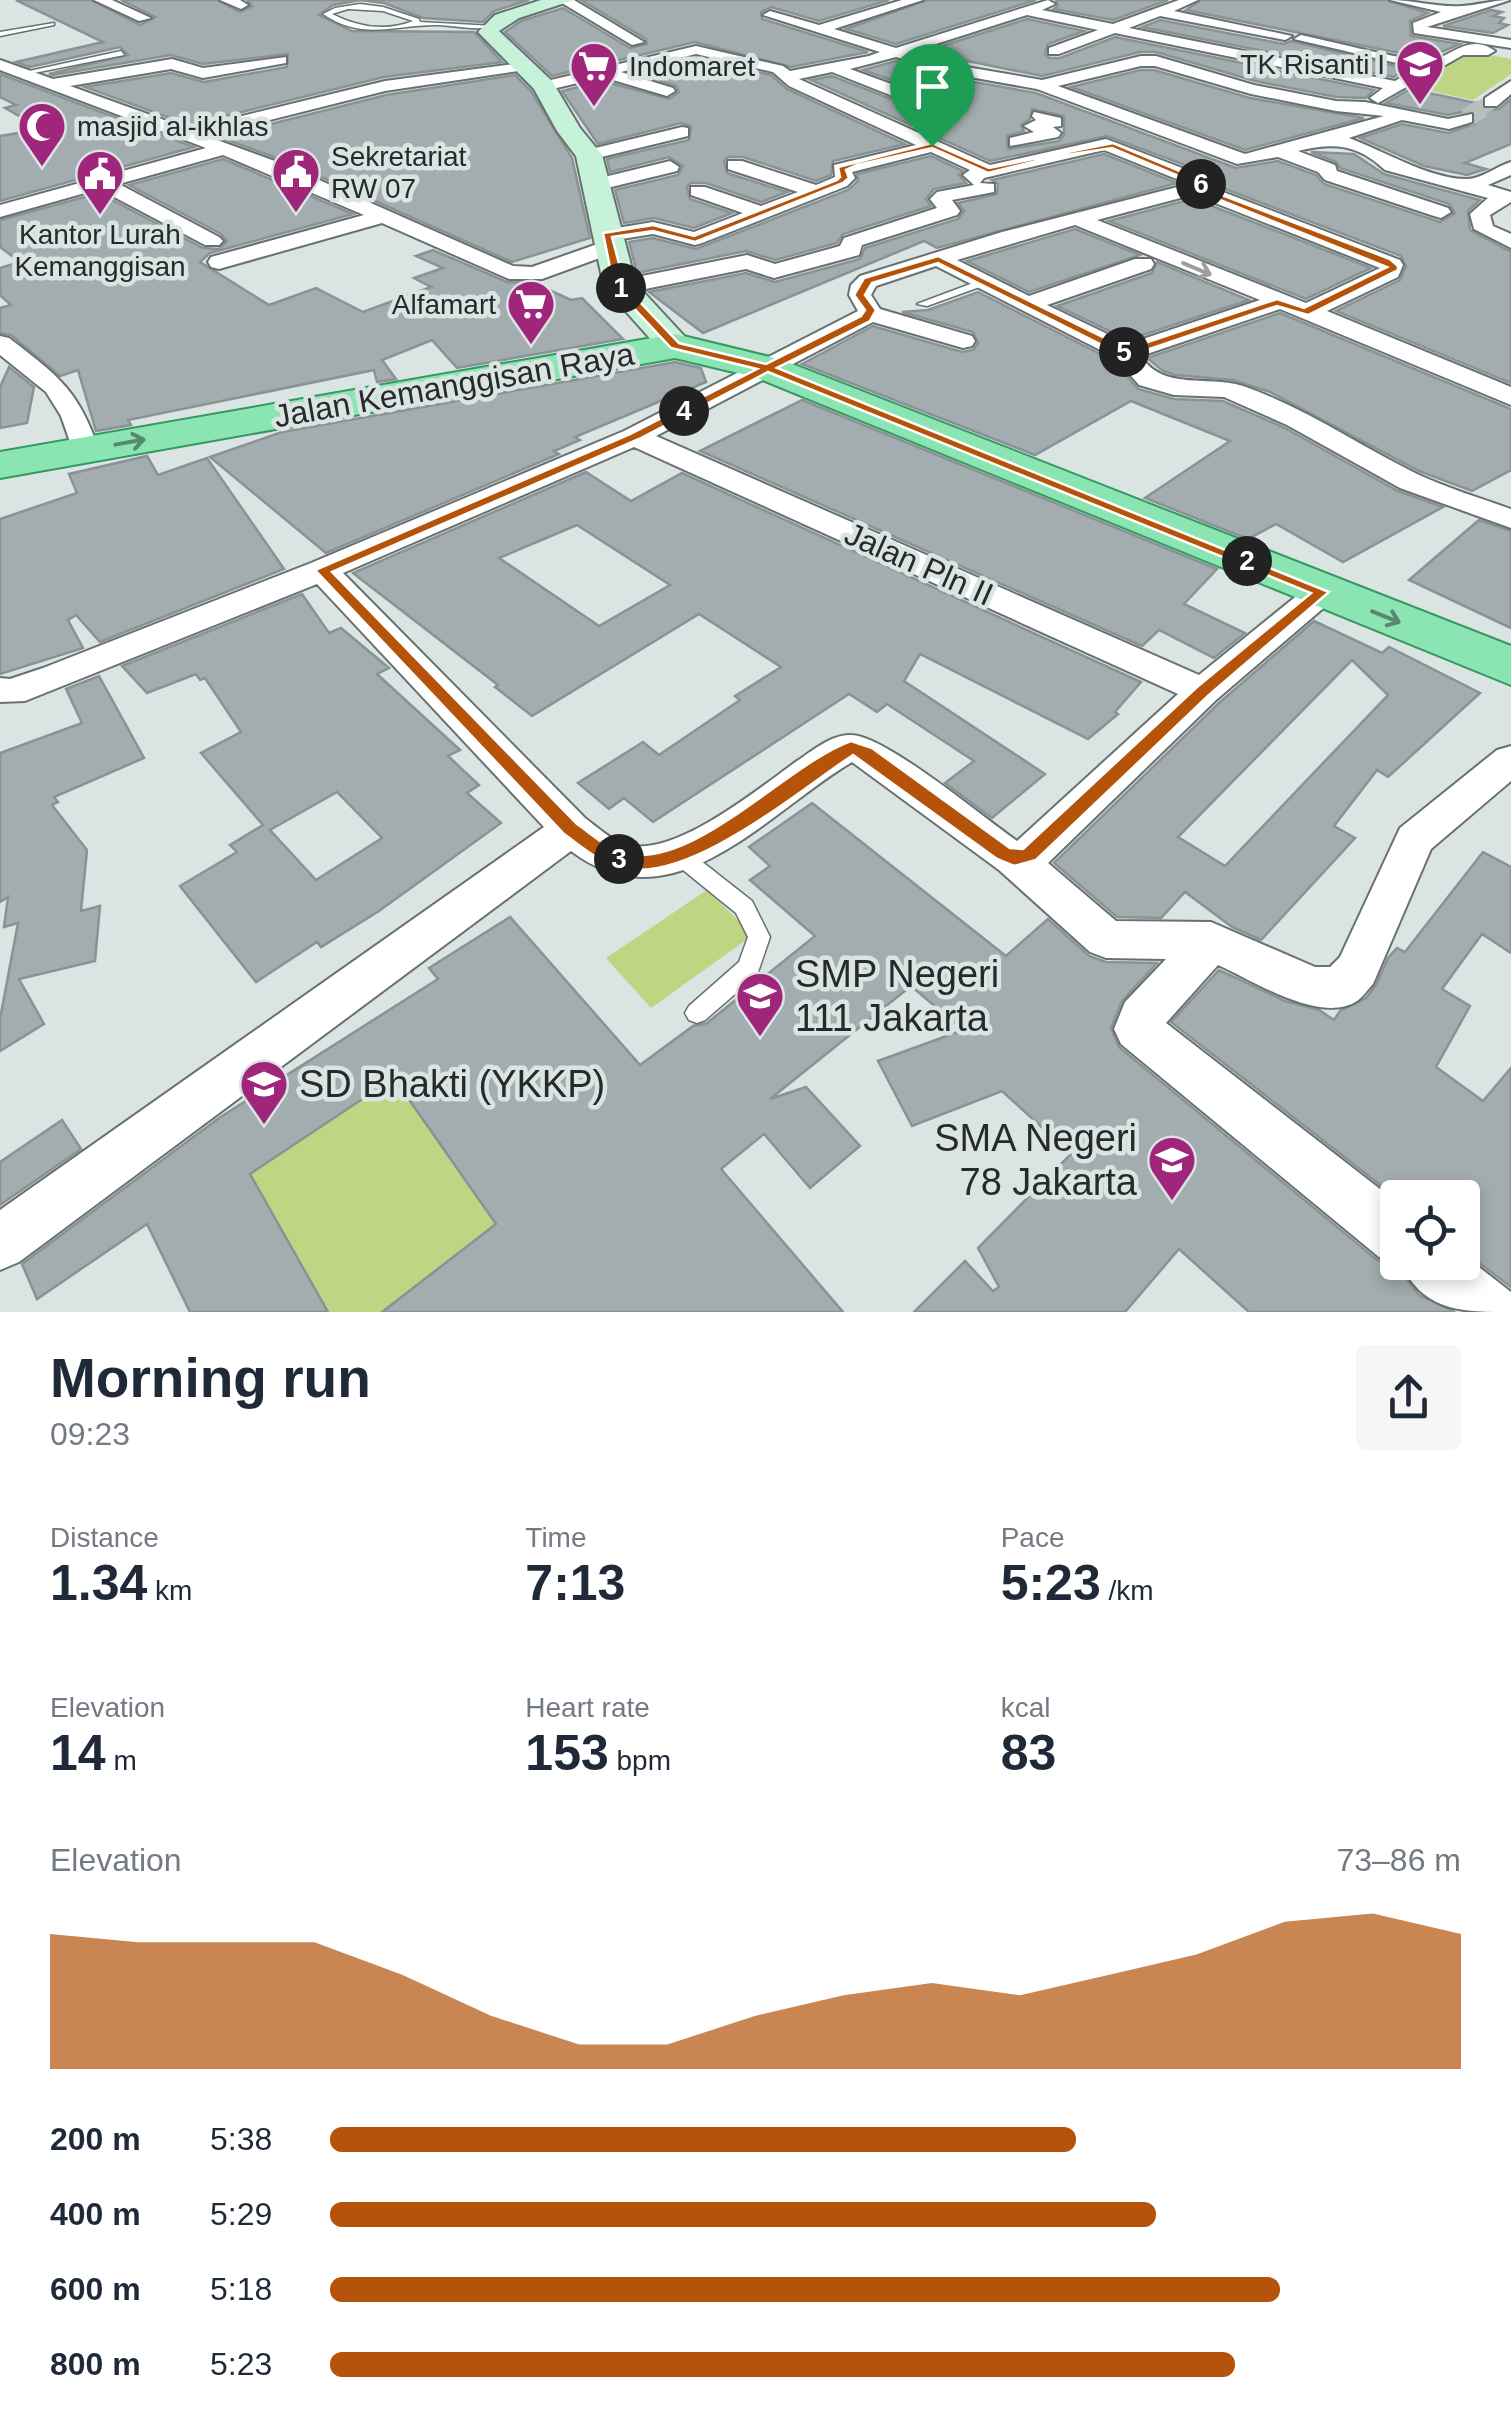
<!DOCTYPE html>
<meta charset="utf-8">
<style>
:root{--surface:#fff;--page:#f6f6f7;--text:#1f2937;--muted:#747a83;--accent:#b45309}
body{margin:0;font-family:Helvetica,sans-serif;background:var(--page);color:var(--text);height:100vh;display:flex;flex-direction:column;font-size:38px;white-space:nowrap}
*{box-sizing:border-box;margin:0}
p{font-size:32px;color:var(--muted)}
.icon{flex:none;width:55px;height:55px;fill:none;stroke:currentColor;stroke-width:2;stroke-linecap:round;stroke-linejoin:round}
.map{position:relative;height:1312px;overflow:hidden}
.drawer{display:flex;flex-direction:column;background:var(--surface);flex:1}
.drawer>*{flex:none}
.tools{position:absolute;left:1380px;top:1180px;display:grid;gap:20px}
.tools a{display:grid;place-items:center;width:100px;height:100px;border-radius:10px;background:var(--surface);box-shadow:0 5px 15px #0003;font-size:50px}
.pin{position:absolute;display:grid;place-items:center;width:85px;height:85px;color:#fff;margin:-102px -42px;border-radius:50% 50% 50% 0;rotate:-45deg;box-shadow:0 0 10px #0007}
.pin .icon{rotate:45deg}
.km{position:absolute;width:50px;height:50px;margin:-25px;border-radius:50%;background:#222;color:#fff;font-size:28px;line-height:50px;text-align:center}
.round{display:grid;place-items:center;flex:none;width:105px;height:105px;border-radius:10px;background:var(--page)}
.overview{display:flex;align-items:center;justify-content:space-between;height:170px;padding:0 50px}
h1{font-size:55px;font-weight:800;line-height:75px}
.metrics{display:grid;grid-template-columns:repeat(3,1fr);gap:15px;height:170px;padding:10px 50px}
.metrics div{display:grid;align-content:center}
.metrics b{font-size:50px;font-weight:800}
.metrics small{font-size:28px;font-weight:400}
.metrics p{font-size:28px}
.chart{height:280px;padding:20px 50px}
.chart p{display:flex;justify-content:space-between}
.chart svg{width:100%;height:180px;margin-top:10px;fill:var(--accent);opacity:.7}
ul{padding:0 50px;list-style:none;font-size:32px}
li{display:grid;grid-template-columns:160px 120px 1fr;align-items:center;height:75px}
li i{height:25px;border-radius:12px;background:var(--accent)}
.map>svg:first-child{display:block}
.green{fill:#bed683}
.building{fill:#a3acaf;stroke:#899294;stroke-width:2.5;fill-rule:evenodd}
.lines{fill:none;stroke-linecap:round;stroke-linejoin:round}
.street-tunnel-far1{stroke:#b6bfbd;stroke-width:15;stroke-dasharray:15 8;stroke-linecap:butt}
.street-tunnel{stroke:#b6bfbd;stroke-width:19;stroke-dasharray:19 10;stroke-linecap:butt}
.lane-casing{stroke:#68716f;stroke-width:3}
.street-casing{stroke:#68716f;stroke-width:4}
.secondary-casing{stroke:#68716f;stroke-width:4}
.primary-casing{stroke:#359861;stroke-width:4}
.lane{fill:#fff;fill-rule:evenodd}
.street{fill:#fff;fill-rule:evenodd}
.secondary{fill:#c5f2d8;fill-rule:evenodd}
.primary{fill:#8be5b2;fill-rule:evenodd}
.oneway{stroke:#9d9f9f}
.oneway2{stroke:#58886e}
.route{fill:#b45309;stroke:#fff;stroke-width:2.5;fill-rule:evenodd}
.labels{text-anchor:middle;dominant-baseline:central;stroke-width:9;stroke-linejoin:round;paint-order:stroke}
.far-poi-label{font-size:28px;fill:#262a2a;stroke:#dae4e2;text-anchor:start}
.street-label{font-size:32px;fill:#262a2a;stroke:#dae4e2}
.near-poi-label{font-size:38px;fill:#262a2a;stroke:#dae4e2;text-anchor:start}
</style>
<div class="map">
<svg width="1511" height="1312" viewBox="0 0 1511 1312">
<rect width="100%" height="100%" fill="#dae4e2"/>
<g class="green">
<polygon points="1462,50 1511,59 1511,74 1473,100 1402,85"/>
<polygon points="707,890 753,935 651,1008 606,958"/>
<polygon points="394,1078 496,1224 382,1312 328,1312 250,1174"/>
</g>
<g class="building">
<polygon points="16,0 91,0 140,25 155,17 121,0 217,0 240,12 252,6 247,0 529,0 494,11 483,22 423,18 384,3 360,0 333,5 319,15 352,31 474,32 502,62 384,77 189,125 85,87 171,73 204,82 287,67 288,54 203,64 171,55 53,75 49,74 128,55 120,47 30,67 16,62 103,42"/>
<polygon points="581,0 889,0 819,21 771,7 761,12 762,19 868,52 791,67 695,42 552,76 505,32 521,21 563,8 630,48 647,44 646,39"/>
<polygon points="927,0 1036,0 896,44 846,29"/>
<polygon points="1056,0 1168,0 1113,20 1054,9 1058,6"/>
<polygon points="1201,0 1386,0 1428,13 1410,21 1411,36 1460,44 1430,57 1409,55 1186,10"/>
<polygon points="1491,10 1502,12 1493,16 1504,18 1499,23 1508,25 1493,33 1443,26"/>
<polygon points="1027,19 1084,31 1048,44 1045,54 1049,58 1060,58 1115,37 1374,90 1366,98 1336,97 1255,81 1156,52 1140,52 1042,76 923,52"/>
<polygon points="1160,20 1284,44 1291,41 1408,69 1394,77 1142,27"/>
<polygon points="696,58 771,75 787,89 905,144 833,161 831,175 816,181 743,157 728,157 724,161 727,173 787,192 761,202 706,183 691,183 687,187 690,199 732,213 694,228 654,218 624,223 615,190 678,175 683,166 669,157 610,172 607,159 689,140 691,126 681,123 598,144 562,91 603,81 669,99 679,92 676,86 635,72"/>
<path d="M896,61L946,77L1036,93L1236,168L1278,161L1316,175L1324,184L1440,222L1455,213L1449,204L1340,168L1336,162L1311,152L1354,154L1384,174L1480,200L1468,211L1470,230L1511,252V383L1336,311L1400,280L1406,266L1401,256L1212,184L1204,172L1107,136L990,161L811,80L832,76L922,111H938L936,96L863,70ZM1032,109L1064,116V135L1059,141L1008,149L1007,136L1024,131L1021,125L1030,119Z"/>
<polygon points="1141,70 1154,70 1250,98 1364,118 1245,150 1071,87"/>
<polygon points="0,74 194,147 0,201 0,136 42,129 5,108 16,105 0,97"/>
<polygon points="515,75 531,91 572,158 590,238 512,262 285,161 219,137 386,95"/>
<polygon points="1410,89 1481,104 1485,110 1499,109 1511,99 1511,144 1465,163 1486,169 1467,175 1424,166 1360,138 1402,124 1448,133 1475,124 1476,114 1471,110 1448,115 1386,103"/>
<polygon points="1104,154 1177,183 937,248 924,241 703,333 649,292 746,273 775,282 860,259 865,248 958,219 964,211 958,203 997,194 998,184 992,180"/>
<polygon points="931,156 963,171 959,175 966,183 934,189 926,199 931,206 843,234 837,243 775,260 746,251 637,273 629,242 653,238 696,249 848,190 858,181 857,174"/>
<polygon points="223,159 353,214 210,253 200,262 269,305 316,288 363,312 431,287 414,278 443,268 416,256 433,250 507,282 534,283 571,300 582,298 623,339 457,368 432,340 382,360 396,379 377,382 374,370 128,420 131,425 96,431 78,370 60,376 11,335 0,333 0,308 11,305 0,295 0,268 20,262 0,247 0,220 99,193 203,248 219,249 227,241 221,234 129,185"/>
<polygon points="1188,200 1199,201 1371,268 1306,299 1109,221"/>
<polygon points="1075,229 1140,255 1029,292 967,261"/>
<polygon points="1157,262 1249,300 1128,340 1057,306 1152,273"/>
<polygon points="978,292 1114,361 1138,389 1174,399 1223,401 1285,428 1398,491 1443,507 1343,562 1276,524 1248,539 1145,498 1230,441 1131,401 1035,455 802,364 873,326 962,352 973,350 978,343 973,332 902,312 928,310"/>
<polygon points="1280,313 1511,409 1511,470 1472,491 1419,471 1270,392 1233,380 1175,375 1163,371 1147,358"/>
<polygon points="675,362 701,368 706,382 575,437 580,440 554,451 559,454 326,553 210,457 282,432"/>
<polygon points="9,367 34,387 27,423 0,428 0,387"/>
<polygon points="802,400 1217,569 1184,604 1245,633 1214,658 1159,630 1142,646 700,451"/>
<polygon points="147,456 158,475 207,458 284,569 100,642 76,615 68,620 83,648 0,674 0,519 77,493 69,474"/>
<path d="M586,472L631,501L682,473L1141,682L1115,712L1118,714L1088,739L920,654L904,681L1045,774L992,818L945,783L974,761L887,704L877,712L849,694L653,822L624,798L609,809L578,783L643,742L659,755L740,700L735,696L781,667L699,614L532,716L495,687L498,685L353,573ZM577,525L670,585L599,626L499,558Z"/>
<polygon points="1479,520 1511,531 1511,628 1409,580"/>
<path d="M302,594L329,633L341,628L389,668L377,674L460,750L448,756L479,785L467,793L501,823L379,911L321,947L317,942L256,982L180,886L237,852L230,845L263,825L201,753L241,732L205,678L200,680L196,674L147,693L122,666ZM337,792L382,838L316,880L270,830Z"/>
<path d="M1314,621L1382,653L1389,647L1480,693L1388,777L1377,770L1334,826L1355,838L1261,940L1232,927L1185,892L1161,918L1117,917L1054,863L1219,703ZM1352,660L1388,695L1225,866L1178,837Z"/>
<polygon points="99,676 144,758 54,797 58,802 52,805 87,850 81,911 100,906 95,961 19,979 44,1024 0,1051 0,1019 18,923 4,927 8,897 0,902 0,753 82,723 66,689"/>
<polygon points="812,803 1006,956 1048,919 1089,956 1106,962 1157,963 1122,1001 1111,1028 1119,1047 1377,1260 1398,1267 1419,1295 1455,1312 1249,1312 1179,1249 1125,1312 914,1312 965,1261 993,1291 999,1287 978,1248 1071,1154 1002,1091 912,1126 878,1061 963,1030 911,986 770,1099 806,1087 860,1146 810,1188 764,1134 721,1169 843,1312 382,1312 496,1224 394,1078 250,1174 328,1312 190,1312 147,1224 37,1299 22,1264 219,1118 438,979 429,968 510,917 640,1065 693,1026 707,1023 815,936 750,880 770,866 749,847"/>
<polygon points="1483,852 1511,867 1511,953 1482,934 1442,989 1470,1006 1436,1067 1483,1101 1511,1068 1511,1287 1462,1250 1462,1198 1397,1198 1171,1022 1219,970 1285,1001 1319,1010 1334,1020 1340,1011 1366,998 1376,985 1388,958 1397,948 1405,952"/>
<polygon points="62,1120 81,1149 0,1205 0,1162"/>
</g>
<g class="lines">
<polyline class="street-tunnel-far1" points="1478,110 1491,102"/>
<polyline class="street-tunnel" points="1466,118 1482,108"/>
<g class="lane-casing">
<g id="lane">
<path d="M360,4L383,7L419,19L420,22L494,26C478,31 457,26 439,25C394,24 365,42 323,14L335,8ZM348,9L383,11L413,21C386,32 358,27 332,14Z"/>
<polygon points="54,23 54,25 0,36 0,32"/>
<polygon points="121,51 124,55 24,75 20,73"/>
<polygon points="981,280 985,281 985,285 927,306 917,304"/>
<polygon points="679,847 686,849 752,901 770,937 757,975 705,1020 697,1023 689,1020 685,1013 689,1006 739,962 748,937 736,913 672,861 669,855 672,849"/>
</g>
</g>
<g class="street-casing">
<g id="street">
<polygon points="94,0 112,0 151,18 139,21"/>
<polygon points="220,0 240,0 248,5 241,9"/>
<polygon points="557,0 574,0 644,42 632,45"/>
<path d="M902,0H923L834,29L896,48L1048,0L1055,4L1042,10L1113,24L1179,0H1198L1174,11L1292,36L1285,40L1160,16L1129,28L1395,81L1418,68L1294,39L1301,35C1321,39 1419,64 1431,61C1453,55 1470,33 1495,51L1488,55H1463L1378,103L1370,98L1383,88L1115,33L1059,54H1049V48L1098,30L1027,15L911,52L949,64L1042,80L1141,56H1156L1254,85L1336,101L1365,102L1448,119L1472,114V122L1449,129L1402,120L1349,138C1382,150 1432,180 1467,179C1481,179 1497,166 1511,162V175L1488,185L1511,192V202L1490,215L1493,226L1511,234V248L1474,229L1470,214L1488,198L1385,170C1358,144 1333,142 1298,151L1335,165L1337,171L1448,208L1451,212L1441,218L1434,216L1325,180L1318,172L1278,157L1237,164L1037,89L947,73L896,57L850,69L935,100V108H923L832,72L799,79L990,165L1106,139L1203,176L1210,187L1400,260L1403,265L1398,277L1327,311L1511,387V405L1280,309L1141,356C1163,392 1211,374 1246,387C1307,409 1360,446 1417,474C1447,488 1480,498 1511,509V528L1400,488L1287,425L1224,397L1174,395L1139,385L1116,358L936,266L876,286L871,295L880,309L972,336L975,341L972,346L963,348L873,322L656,436L1199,675L1310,585H1334L1338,592L1334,599L1216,700L1048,863L1116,921L1211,922L1315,967H1330L1340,957L1400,828L1497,750L1511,746V781L1431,849L1373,984C1368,989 1363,997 1357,1001C1320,1025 1252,980 1218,965L1166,1023L1398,1203V1262H1462V1254L1511,1292V1312C1462,1312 1424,1312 1401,1264L1379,1257L1121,1044L1114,1029L1125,1002L1166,959L1106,958L1090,952L999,870L852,762C767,812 674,929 571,851L19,1262L0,1270V1210L544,827L317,584L25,701L0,702V678L10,679L43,668L311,563L624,431L858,311L849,295L851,285L860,276L1002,232L1189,184L1104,150L984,178L980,183L994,184V192L952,200L960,211L957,215L862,245L859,255L774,278L746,269L620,294L609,287L612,282L747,255L775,264L840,246L844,238L937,208L930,199L937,192L974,185L963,175L970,170L931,152L852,172L855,178L847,186L702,243L695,245L653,234L609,241L619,247L616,252L542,279H509L382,223L219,269L211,267L208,262L211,257L364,215L223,155L119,184L219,237L223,241L219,245H205L99,189L0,217V205L206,148L0,70V60L53,79L172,59L203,68L286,57V63L203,78L171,69L70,86L189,129L385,81L530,62L533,65L525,70L385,91L206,136L283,164L513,266L532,267L606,241L596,235L599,231L653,222L694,232L743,213L691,195V187H705L761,206L798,192L728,169V161H742L816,185L835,177L834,165L916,145L789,86L773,72L696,54L621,72L673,88L675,91L667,96L603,77L544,91L538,89V83L696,46L783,66L790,71L869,56L880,52L763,15L770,11L819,25ZM1141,66H1155L1251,94L1336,111L1384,116L1245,154L1058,86ZM1188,196L1200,197L1380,268L1306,303L1097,220ZM1075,225L1260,300L1128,344L1047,305L1151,269L1154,264L1151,259H1135L1029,296L957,260ZM634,447L1178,694L1017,841C985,819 885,735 851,735C832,734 812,751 797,761C759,788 672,861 623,844C610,839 597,827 585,818L343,573Z"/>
<path d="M1390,0C1414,0 1440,8 1462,6C1479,5 1493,0 1510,0L1427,27L1511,40V48L1414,33L1413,23L1441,12Z"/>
<polygon points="1511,81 1511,94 1497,106 1485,106 1485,98"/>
<polygon points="1034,112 1061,118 1061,126 1053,127 1061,133 1058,137 1010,146 1010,138 1034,132 1024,126 1036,120 1032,116"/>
<polygon points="682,127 688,128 688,136 589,160 580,155 583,151"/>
<polygon points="670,161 679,167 677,171 599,190 589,184 592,180"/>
<path d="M0,336L9,338C58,376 78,389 99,450L95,456H75L61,416L46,392L0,355Z"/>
</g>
</g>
<g class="secondary-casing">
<polygon id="secondary" points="541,0 574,0 519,18 499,31 552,81 580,128 602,155 636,284 687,339 693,346 687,353 675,357 663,353 604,287 576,156 557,131 534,89 478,32 495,15"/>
</g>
<g class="primary-casing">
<polygon id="primary" points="675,334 782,360 1511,646 1511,685 755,377 675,358 0,478 0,452"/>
</g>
<use href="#lane" class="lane"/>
<use href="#street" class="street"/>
<use href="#secondary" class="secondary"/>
<use href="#primary" class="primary"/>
</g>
<defs><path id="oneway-shaft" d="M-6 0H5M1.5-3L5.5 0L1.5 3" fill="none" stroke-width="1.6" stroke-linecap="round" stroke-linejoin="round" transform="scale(2.5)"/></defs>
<use class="oneway" href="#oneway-shaft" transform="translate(1197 269) rotate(23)"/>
<g class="oneway2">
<use href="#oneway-shaft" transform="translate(130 442) rotate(-10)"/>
<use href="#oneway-shaft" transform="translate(1386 617) rotate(22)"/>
</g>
<path class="route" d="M932,143L989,168L1113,143L1199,179L1206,189L1390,259L1398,266V270L1308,315L1277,306L1126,357L938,263L872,283L865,295L876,310L870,321L777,368L1329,592L1209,695L1036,860L1014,866L997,859L853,755C800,790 689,884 623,868C600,863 583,848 564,834L315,570L630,434L757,369L671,348L614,287L603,233L653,225L694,236L837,180L840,177L838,167ZM932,148L988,173L1053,157L1112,148L1193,182L1200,192L1387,267L1304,308L1277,299L1127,349L938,256L864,278L854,295L865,310L861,316L766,364L679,343L625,286L612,237L653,231L695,242L843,183L849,178L846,170L857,165ZM768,372L1311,593L1197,687L1023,849L1010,848L872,748L851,741C788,763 693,871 624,853C606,848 592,834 577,824L332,572L639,439Z"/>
<defs>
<g id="school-pin" transform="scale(2.5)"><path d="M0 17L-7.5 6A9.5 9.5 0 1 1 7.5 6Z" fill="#a0267c" stroke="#dae4e2"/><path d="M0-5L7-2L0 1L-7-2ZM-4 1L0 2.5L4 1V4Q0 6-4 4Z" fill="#fff"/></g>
<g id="supermarket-pin" transform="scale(2.5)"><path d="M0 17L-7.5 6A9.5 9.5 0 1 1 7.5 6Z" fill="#a0267c" stroke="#dae4e2"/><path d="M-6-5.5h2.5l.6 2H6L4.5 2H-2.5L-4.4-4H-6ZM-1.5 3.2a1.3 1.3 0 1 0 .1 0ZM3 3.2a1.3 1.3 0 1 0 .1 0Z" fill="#fff"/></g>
<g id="mosque-pin" transform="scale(2.5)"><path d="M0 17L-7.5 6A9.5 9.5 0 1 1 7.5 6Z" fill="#a0267c" stroke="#dae4e2"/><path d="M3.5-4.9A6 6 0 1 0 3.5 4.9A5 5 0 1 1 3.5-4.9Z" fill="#fff"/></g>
<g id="civic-pin" transform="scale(2.5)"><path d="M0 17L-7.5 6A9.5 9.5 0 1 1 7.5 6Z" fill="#a0267c" stroke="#dae4e2"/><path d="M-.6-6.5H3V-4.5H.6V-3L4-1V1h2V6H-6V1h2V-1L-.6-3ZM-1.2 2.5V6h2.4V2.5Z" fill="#fff"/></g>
</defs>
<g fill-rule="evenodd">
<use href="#school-pin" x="1420" y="64"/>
<use href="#supermarket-pin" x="594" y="66"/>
<use href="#mosque-pin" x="42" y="126"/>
<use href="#civic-pin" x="296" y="172"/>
<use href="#civic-pin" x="100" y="174"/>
<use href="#supermarket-pin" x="531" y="304"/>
<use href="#school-pin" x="760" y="996"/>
<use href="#school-pin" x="264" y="1084"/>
<use href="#school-pin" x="1172" y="1160"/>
</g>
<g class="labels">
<g class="far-poi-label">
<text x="1385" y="64" text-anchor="end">TK Risanti I</text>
<text x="629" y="66">Indomaret</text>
<text x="77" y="126">masjid al-ikhlas</text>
<text x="331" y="156">Sekretariat<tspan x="331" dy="32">RW 07</tspan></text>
<text x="100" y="234" text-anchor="middle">Kantor Lurah<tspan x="100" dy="32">Kemanggisan</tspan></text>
<text x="496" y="304" text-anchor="end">Alfamart</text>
</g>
<g class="street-label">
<text transform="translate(454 385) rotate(-10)">Jalan Kemanggisan Raya</text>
<text transform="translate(919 564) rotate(24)">Jalan Pln II</text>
</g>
<g class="near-poi-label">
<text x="795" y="974">SMP Negeri<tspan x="795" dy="44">111 Jakarta</tspan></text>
<text x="299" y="1084">SD Bhakti (YKKP)</text>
<text x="1137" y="1138" text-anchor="end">SMA Negeri<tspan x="1137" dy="44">78 Jakarta</tspan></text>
</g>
</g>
</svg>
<div class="tools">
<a><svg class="icon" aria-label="locate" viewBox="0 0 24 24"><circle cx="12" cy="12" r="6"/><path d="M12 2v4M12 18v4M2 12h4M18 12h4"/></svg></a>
</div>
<div class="pin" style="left:932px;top:146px;background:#1e9e55"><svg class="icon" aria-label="arrive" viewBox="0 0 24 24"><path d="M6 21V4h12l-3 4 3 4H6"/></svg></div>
<b class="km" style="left:621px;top:288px">1</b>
<b class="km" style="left:1247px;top:561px">2</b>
<b class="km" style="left:619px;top:859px">3</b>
<b class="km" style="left:684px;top:411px">4</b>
<b class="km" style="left:1124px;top:352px">5</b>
<b class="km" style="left:1201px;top:184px">6</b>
</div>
<section class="drawer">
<div class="overview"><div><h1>Morning run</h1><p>09:23</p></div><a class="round"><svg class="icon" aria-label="share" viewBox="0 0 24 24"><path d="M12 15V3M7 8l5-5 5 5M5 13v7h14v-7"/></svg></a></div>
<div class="metrics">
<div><p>Distance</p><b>1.34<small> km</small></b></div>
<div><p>Time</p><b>7:13</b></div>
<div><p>Pace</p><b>5:23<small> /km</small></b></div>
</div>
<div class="metrics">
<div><p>Elevation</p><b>14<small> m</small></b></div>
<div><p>Heart rate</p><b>153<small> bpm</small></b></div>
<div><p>kcal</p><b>83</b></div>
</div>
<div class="chart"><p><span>Elevation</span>73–86 m</p>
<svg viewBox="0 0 160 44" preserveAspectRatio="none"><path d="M0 44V11L10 13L20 13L30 13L40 21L50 31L60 38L70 38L80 31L90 26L100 23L110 26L120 21L130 16L140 8L150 6L160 11V44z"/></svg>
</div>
<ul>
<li><b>200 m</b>5:38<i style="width:66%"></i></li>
<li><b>400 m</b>5:29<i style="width:73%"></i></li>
<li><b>600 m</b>5:18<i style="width:84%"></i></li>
<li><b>800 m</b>5:23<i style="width:80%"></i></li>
</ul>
</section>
